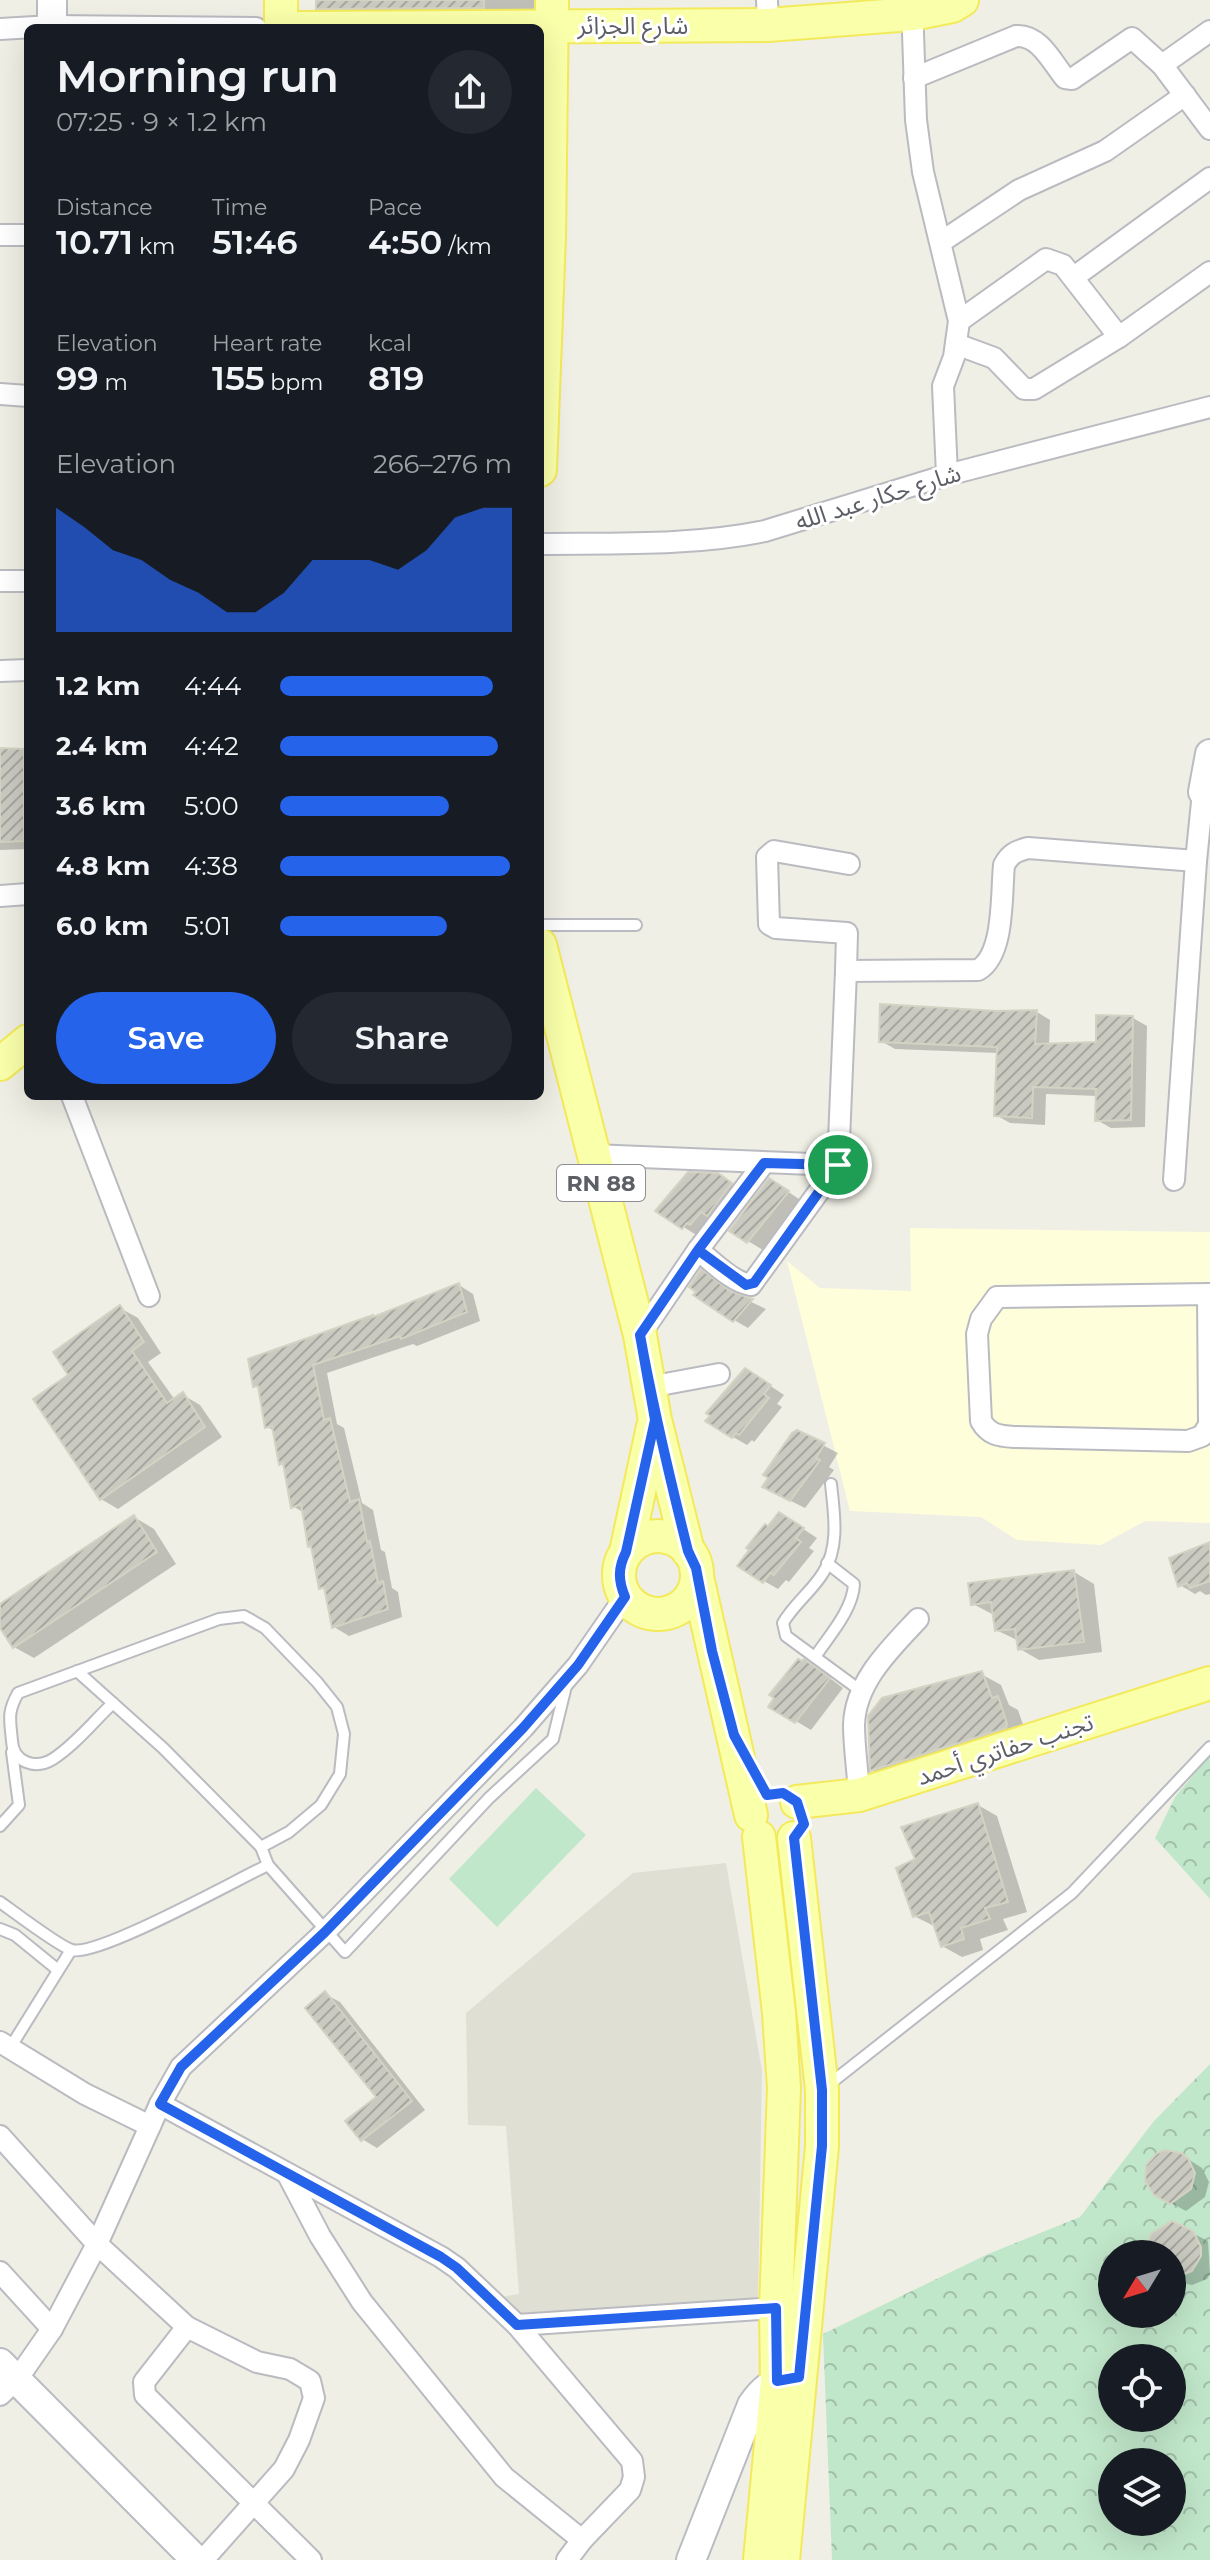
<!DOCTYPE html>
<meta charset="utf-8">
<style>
:root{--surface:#171b24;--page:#242831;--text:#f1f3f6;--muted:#9ea1a6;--accent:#2563eb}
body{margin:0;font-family:Montserrat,"Noto Sans Arabic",sans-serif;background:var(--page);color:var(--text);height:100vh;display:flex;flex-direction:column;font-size:30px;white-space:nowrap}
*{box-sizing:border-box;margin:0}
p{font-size:26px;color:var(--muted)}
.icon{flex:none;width:44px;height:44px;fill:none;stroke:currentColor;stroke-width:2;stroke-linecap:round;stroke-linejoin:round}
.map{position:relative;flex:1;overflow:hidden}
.panel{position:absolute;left:24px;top:24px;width:520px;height:1076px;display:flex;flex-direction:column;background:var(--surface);border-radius:12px;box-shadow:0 8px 32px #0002}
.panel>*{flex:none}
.needle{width:52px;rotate:232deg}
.controls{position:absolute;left:1098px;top:2240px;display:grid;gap:16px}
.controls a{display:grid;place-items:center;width:88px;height:88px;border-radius:50%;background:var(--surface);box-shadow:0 8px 32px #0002;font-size:40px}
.pin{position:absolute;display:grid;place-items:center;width:68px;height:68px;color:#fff;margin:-34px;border:4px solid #fff;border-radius:50%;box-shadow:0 2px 8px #0007}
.round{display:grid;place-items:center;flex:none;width:84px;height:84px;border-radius:42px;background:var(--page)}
.headline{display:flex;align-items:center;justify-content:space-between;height:136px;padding:0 32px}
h1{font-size:44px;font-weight:600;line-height:60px}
.figures{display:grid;grid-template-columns:repeat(3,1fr);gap:12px;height:136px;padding:8px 32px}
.figures div{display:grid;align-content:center}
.figures b{font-size:34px;font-weight:600}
.figures small{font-size:22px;font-weight:400}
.figures p{font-size:22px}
.chart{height:224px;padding:16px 32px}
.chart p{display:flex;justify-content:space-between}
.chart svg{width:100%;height:144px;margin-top:8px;fill:var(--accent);opacity:.7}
.action{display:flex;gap:16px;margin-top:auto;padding:16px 32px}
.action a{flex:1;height:92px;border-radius:48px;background:var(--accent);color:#fff;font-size:32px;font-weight:600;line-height:92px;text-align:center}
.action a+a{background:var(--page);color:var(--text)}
ul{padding:0 32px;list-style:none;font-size:26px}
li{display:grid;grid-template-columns:128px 96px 1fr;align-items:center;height:60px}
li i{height:20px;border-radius:10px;background:var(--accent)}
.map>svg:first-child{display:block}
.commercial{fill:#fefedb}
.education{fill:#dfdfd3}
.forest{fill:url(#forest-crowns);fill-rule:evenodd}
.park{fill:#c1e7ca}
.shadow{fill:#0003}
.building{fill:url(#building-hatch);stroke:#d4d3c3;stroke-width:2}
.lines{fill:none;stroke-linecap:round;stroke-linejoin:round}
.lane-casing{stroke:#babbc1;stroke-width:14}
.street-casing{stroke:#babbc1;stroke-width:24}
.secondary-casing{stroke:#babcc3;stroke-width:32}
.primary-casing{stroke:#f3ea5b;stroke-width:36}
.lane{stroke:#fff;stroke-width:10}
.street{stroke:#fff;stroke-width:20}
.secondary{stroke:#fff;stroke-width:28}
.primary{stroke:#faffaa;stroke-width:32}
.route-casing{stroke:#fff;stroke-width:16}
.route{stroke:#2563eb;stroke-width:10}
.labels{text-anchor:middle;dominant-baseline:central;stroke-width:6;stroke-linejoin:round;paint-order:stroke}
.shield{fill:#fff;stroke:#8e8f94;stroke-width:2}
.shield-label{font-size:22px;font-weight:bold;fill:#5d5f66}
.street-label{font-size:24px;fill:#5d5f66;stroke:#fff}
</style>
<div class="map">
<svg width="1210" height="2560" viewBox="0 0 1210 2560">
<defs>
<pattern id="forest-crowns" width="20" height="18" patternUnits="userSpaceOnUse" patternTransform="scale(2)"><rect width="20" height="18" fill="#c1e7ca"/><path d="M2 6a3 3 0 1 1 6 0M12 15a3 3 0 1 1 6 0" fill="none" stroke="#a0bea8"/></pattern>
<pattern id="building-hatch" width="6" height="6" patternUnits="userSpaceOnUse" patternTransform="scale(2)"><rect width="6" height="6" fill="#cacac1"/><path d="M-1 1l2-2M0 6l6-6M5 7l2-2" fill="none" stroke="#a7a7a1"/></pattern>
</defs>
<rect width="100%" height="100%" fill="#efefe5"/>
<polygon class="commercial" points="910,1228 1210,1232 1210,1523 1145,1521 1101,1545 1017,1540 981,1517 850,1511 787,1261 820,1288 911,1291"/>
<polygon class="education" points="726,1863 762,2071 758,2301 516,2316 500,2297 519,2294 506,2126 468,2125 466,2013 633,1873"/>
<g class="forest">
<polygon points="1210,1755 1210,1899 1155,1838 1175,1797"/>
<path d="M1210,2064V2560H832L823,2334L988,2254L1080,2217L1154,2121ZM1112,2254H1172V2314H1112ZM1112,2358H1172V2418H1112ZM1112,2462H1172V2522H1112Z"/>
</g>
<polygon class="park" points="536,1788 586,1835 497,1927 449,1879"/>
<g class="shadow">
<polygon points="318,0 539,0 539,18 337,19 318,8"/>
<polygon points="0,750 24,751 28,753 28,849 0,850"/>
<polygon points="1037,1012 1050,1020 1049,1045 1098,1044 1133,1018 1147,1026 1145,1127 1111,1128 1097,1120 1098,1096 1046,1094 1045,1125 1010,1123 996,1115 998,1053 895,1049 881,1041 997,1013"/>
<polygon points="717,1175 746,1193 698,1236 658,1211"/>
<polygon points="784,1189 802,1201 763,1250 748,1241"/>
<polygon points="716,1280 736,1295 766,1309 748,1328 734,1320"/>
<polygon points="459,1285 473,1294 480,1321 417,1346 413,1344 327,1373 337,1424 344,1428 362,1503 373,1510 381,1550 385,1552 392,1588 398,1592 402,1617 349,1636 334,1627 327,1591 321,1587 304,1513 293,1506 286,1466 281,1464 275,1431 267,1427 260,1389 255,1386 373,1317"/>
<polygon points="120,1308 138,1318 161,1353 148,1362 175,1400 183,1395 200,1405 222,1437 118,1509 101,1499 71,1375"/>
<polygon points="760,1379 784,1395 777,1404 782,1407 754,1442 752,1440 747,1445 733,1437"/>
<polygon points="797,1432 838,1453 829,1467 834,1470 805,1508 779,1495"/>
<polygon points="134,1517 154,1529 176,1564 34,1658 14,1647 0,1624 0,1606"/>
<polygon points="794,1523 817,1538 809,1548 814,1551 789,1582 786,1580 778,1589 764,1581 752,1550"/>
<polygon points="1210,1544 1210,1594 1206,1595 1200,1591 1195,1594 1180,1585"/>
<polygon points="1074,1572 1094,1584 1102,1652 1039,1660 1020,1649 1019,1641 996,1630 994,1615 973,1604"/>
<polygon points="819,1670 843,1688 811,1730 771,1706 777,1697"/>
<polygon points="981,1674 1001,1685 1009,1705 1018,1710 1027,1736 892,1781 872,1770"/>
<polygon points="978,1805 997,1816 1027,1912 1003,1919 1008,1930 980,1939 983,1950 962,1957 942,1946 936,1927 914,1916 917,1860"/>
<polygon points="325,1994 340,2002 425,2110 377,2148 362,2139 378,2097"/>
<polygon points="1180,2154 1202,2168 1209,2182 1205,2197 1186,2211 1171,2203"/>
<polygon points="1172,2223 1208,2241 1210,2274 1207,2279 1192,2285 1176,2282 1172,2280 1172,2254 1149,2254 1149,2243 1159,2229"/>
</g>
<g class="building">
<polygon points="316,0 484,0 484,8 316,9"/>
<polygon points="0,748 24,749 24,841 0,842"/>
<polygon points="880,1004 997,1011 1037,1010 1035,1044 1096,1042 1096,1015 1133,1016 1131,1120 1095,1121 1096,1089 1033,1087 1032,1118 994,1116 997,1047 879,1042"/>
<polygon points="688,1172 718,1173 732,1183 707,1216 701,1212 690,1225 687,1223 682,1229 655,1211"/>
<polygon points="769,1178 789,1191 747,1243 729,1231"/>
<polygon points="701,1269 730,1291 753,1299 733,1322 693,1295 696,1292 689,1287"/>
<polygon points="459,1283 467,1312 401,1339 400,1336 313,1365 324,1420 330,1418 350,1502 359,1499 367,1542 370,1541 378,1583 383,1581 388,1609 332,1628 324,1587 319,1589 311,1546 308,1547 301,1504 291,1508 283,1463 279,1465 272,1426 265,1428 258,1386 253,1387 248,1359 373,1315 373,1317"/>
<polygon points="120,1305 144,1342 132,1351 167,1403 183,1392 205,1427 100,1500 33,1399 68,1375 53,1352"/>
<polygon points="745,1368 771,1385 764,1394 769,1398 739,1435 736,1433 732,1438 705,1421 710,1416 706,1413"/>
<polygon points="797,1430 825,1443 816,1458 820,1460 790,1501 762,1487 768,1478 763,1475 792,1433"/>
<polygon points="779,1512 804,1528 796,1538 801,1542 774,1575 770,1573 763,1583 737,1566 749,1550 746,1548 765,1524 768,1526"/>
<polygon points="134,1515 157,1552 13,1648 0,1628 0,1604"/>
<polygon points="1210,1542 1210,1581 1190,1588 1187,1583 1178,1587 1169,1558"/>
<polygon points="1074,1570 1084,1642 1018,1650 1015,1629 995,1631 991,1602 971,1605 968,1583"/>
<polygon points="798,1659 802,1661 804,1659 830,1678 795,1723 768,1707 774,1698 769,1695"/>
<polygon points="982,1671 992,1698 998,1696 1007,1724 1006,1728 870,1771 868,1716 882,1698"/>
<polygon points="978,1803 1008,1902 985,1908 990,1919 961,1928 964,1939 941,1947 929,1912 913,1917 896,1868 915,1859 901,1827"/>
<polygon points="325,1991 412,2101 361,2141 345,2121 376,2097 305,2008"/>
<polygon points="1165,2150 1181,2153 1188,2158 1195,2173 1191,2189 1170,2204 1154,2195 1145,2181 1146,2165 1157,2153"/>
<polygon points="1172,2221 1193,2231 1201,2247 1201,2256 1192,2271 1172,2279 1172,2254 1145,2254 1151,2234"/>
</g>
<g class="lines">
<g class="lane-casing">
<g id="lane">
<polyline points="540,925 636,925"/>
<path d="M831,1484C834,1513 840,1547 823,1573C812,1591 794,1604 783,1623L786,1636L861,1691"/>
<path d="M815,1657C828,1637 853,1610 854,1584L827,1563"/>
<polyline points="77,1671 163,1748 261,1847 268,1865 345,1952 489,1798 553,1739 566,1686"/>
<path d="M113,1703C94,1721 75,1745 53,1759C35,1770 13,1762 12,1741C10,1719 7,1713 18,1693L219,1619L244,1616L265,1628L317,1682L337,1707L344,1734L340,1774L321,1805L289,1832L261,1847"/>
<polyline points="0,1826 19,1805 12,1752"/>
<path d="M0,1902C14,1912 60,1947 72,1950C98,1957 236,1880 268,1865"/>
<polyline points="0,1929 15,1935 58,1970"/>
<polyline points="10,2048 71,1950"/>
<polyline points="827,2086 1072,1893 1210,1747"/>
</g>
</g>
<g class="street-casing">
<g id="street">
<polyline points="767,0 768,25"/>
<polyline points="912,4 916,120 923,172 959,321 954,357 943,386 947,475"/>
<polyline points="0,29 52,26 256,28"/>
<polyline points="1162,65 1210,31"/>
<path d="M914,78L1016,36C1039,34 1052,62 1065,78L1072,79L1132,38L1162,65L1210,129"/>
<polyline points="0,235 28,235"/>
<polyline points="941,242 1019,190 1105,151 1185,95"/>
<polyline points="1074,277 1210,178"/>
<polyline points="959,321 1046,259 1063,265 1119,337"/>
<polyline points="956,344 994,358 1024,389 1034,389 1119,337 1210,272"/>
<polyline points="0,394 28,396"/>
<path d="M540,544C615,543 692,546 765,531L947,475L1210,407"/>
<polyline points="0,581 28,581"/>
<polyline points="0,671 28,670"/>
<polyline points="0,896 28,894"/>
<polyline points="846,971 847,933 776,928 769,924 767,857 774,851 849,864"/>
<polyline points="72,1096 149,1296"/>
<polyline points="592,1155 838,1165"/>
<polyline points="1174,1180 1196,861 1203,792"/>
<path d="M698,1250C713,1262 732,1282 751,1285L838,1165L846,971L978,970C1005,955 1001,894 1004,865C1010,854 1016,851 1028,848L1196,861"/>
<path d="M1208,1294L1209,1425L1202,1436L1188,1441L1014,1437C999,1436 989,1435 981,1421L977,1334L981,1319L997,1297L1210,1294"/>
<polyline points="640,1335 698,1250 764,1163"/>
<polyline points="649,1387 719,1374"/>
<path d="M859,1795C858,1772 854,1748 854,1725C855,1682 890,1649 918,1619"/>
<polyline points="0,2042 85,2094 150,2126"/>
<polyline points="160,2104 441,2257 457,2268 517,2325 632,2461 634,2477 630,2490 582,2540 567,2560"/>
<polyline points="0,2136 97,2244 187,2327 257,2362 290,2369 310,2381 314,2398 299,2440 284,2469 203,2560"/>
<polyline points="288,2175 320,2236 362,2302 504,2477 582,2540"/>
<polyline points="0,2272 52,2329"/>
<polyline points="517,2325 776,2308"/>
<polyline points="187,2327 144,2382 145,2395 311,2560"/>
<polyline points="0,2395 18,2378 52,2329 97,2244 160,2104 181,2067 325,1932 523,1728 578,1665 625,1597"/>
</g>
</g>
<g class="secondary-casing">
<g id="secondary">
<polyline points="52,0 52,28"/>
<polyline points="1210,754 1203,792 1210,792"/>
<polyline points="0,2363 196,2560"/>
<path d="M691,2560L752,2405C763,2389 772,2382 791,2379"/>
</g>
</g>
<g class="primary-casing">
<g id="primary">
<polyline points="281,0 281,28"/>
<polyline points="301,28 768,25 912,14 952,6 962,0"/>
<polyline points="540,470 549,236 552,0"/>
<polyline points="540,945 640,1335 655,1420 688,1551"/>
<polyline points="0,1064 28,1041"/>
<circle cx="658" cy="1575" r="39"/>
<polyline points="626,1552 653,1427"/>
<polyline points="697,1577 751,1815"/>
<polyline points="797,1802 859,1795 1210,1683"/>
<polyline points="759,1837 779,2013 784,2088 776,2308 777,2381 760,2560"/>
<polyline points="783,2560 822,2146 822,2090 794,1838"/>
</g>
</g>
<use href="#lane" class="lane"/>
<use href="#street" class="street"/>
<use href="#secondary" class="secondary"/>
<use href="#primary" class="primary"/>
</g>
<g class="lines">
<g class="route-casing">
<path id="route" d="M838,1165L764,1163L698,1250L640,1335L655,1420L626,1552C618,1568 618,1580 625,1597L578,1665L523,1728L325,1932L181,2067L160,2104L441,2257L457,2268L517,2325L776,2308L777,2381L799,2377L822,2146V2090L794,1838L804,1824L797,1802L783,1793L767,1795L734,1735L712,1651L696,1568L688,1551C670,1479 653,1408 640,1335L698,1250L746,1285L754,1283L838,1165"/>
</g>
<use href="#route" class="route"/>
</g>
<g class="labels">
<rect class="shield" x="557" y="1165" width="88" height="36" rx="6"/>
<g class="shield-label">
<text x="601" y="1183">RN 88</text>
</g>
<g class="street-label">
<text x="633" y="25">شارع الجزائر</text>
<text transform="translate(878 497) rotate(-17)">شارع حكار عبد الله</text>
<text transform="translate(1005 1749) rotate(-18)">تجنب حفاتري أحمد</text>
</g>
</g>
</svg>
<div class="controls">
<a><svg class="needle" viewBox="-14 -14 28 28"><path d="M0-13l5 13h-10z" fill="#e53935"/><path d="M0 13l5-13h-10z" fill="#9ea1a6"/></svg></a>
<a><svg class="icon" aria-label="locate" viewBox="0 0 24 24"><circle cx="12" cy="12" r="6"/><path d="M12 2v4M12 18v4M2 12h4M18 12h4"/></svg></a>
<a><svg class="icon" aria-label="layers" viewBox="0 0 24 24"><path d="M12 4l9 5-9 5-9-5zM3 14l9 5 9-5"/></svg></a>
</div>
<div class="pin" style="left:838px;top:1165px;background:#1e9e55"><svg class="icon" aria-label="arrive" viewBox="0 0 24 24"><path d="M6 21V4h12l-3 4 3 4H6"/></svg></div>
<section class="panel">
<div class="headline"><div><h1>Morning run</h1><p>07:25 · 9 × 1.2 km</p></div><a class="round"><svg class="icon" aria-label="share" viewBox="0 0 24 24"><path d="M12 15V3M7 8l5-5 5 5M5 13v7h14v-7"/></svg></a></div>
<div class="figures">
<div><p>Distance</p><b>10.71<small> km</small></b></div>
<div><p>Time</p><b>51:46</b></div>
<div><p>Pace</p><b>4:50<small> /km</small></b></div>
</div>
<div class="figures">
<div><p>Elevation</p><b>99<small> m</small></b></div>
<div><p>Heart rate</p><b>155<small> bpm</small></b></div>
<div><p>kcal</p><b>819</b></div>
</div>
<div class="chart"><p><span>Elevation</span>266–276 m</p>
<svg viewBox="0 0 160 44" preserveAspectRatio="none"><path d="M0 44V6L10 12L20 19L30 22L40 28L50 32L60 38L70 38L80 32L90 22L100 22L110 22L120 25L130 19L140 9L150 6L160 6V44z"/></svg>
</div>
<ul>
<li><b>1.2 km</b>4:44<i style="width:92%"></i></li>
<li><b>2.4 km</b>4:42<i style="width:94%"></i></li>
<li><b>3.6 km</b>5:00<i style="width:73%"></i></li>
<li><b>4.8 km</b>4:38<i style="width:99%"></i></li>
<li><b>6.0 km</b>5:01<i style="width:72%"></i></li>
</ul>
<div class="action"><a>Save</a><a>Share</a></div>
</section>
</div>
